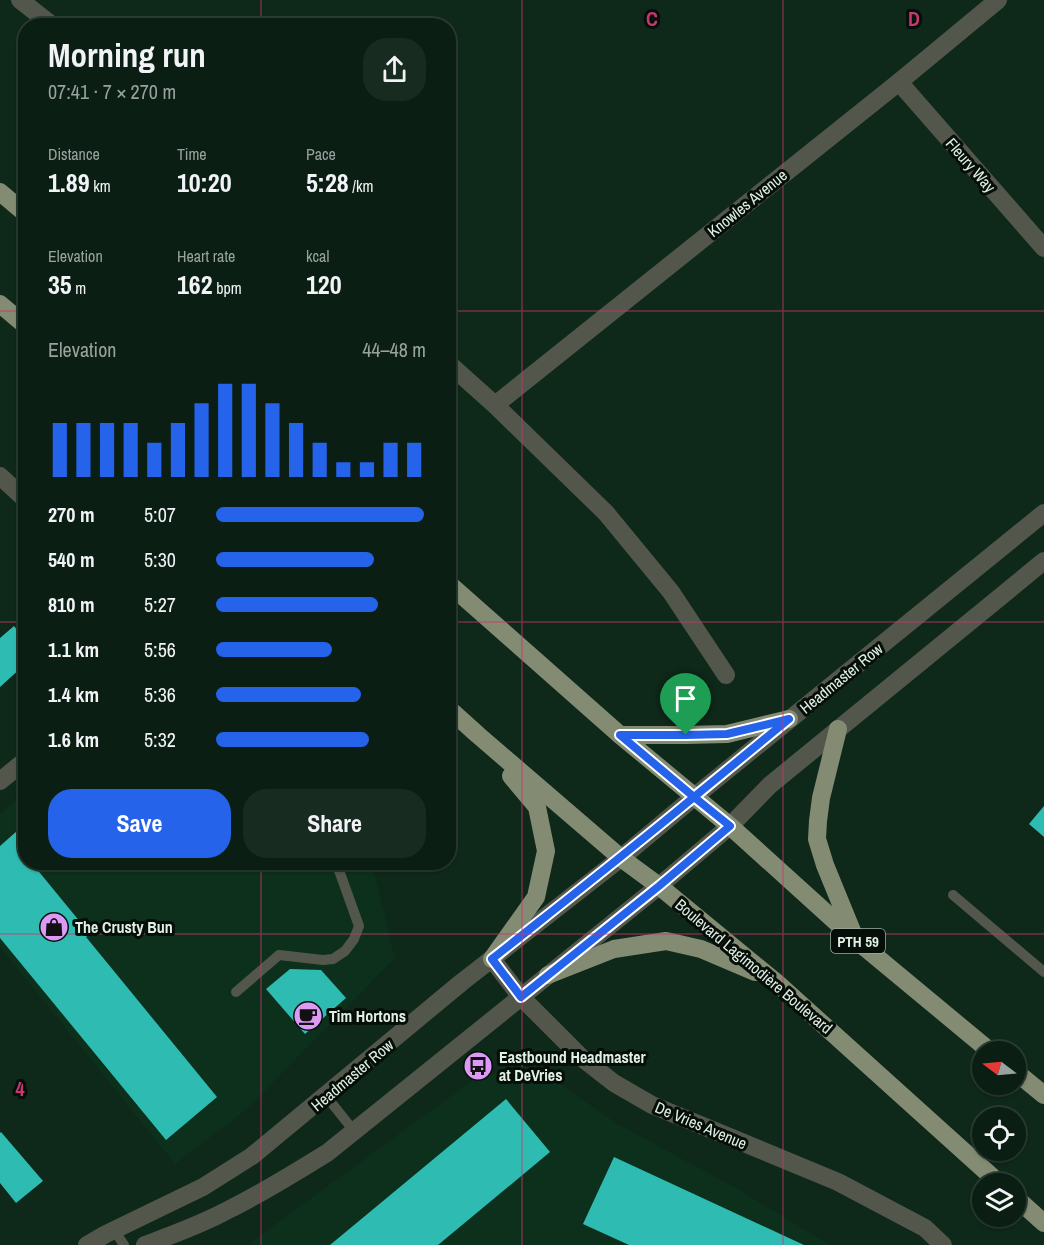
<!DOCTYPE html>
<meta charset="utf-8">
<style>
:root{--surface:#0a1e13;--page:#182b21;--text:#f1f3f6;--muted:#99a2a0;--line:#2a3c33;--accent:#2563eb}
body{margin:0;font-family:"Archivo Narrow",sans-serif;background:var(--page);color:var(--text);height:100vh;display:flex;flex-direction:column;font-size:22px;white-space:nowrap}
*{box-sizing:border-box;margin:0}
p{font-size:20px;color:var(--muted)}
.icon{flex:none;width:33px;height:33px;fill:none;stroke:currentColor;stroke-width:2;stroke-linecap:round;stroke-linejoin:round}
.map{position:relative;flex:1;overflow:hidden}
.panel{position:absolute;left:18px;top:18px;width:438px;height:852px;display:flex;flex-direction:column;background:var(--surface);border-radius:24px;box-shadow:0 2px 4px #0004,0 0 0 2px var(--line)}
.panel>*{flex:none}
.needle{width:39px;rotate:286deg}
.fabs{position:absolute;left:972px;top:1041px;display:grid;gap:12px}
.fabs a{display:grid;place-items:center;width:54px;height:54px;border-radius:50%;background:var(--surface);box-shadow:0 2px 4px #0004,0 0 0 2px var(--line);font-size:30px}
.pin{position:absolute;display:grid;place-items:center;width:51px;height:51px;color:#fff;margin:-62px -26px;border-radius:50% 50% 50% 0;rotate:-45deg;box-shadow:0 0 6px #0007}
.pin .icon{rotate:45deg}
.round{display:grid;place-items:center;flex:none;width:63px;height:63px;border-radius:24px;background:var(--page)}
.headline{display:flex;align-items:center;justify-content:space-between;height:102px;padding:0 30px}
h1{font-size:33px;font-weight:800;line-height:45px}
.figures{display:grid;grid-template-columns:repeat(3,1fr);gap:9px;height:102px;padding:6px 30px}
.figures div{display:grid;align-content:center}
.figures b{font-size:26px;font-weight:800}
.figures small{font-size:16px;font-weight:400}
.figures p{font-size:16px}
.chart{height:168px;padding:12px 30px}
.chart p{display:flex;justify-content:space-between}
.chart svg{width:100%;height:108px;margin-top:6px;stroke:var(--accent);stroke-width:6}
.primary-button{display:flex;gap:12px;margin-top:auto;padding:12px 30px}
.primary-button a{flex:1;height:69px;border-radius:24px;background:var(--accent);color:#fff;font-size:24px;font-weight:800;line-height:69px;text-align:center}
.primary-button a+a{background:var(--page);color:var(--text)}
ul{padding:0 30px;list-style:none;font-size:20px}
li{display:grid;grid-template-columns:96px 72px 1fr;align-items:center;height:45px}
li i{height:15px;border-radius:8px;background:var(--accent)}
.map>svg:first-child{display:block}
.built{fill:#0d301c}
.building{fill:#2ebcb2}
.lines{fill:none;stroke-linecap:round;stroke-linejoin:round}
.service{stroke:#53574b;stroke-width:10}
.minor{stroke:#53574b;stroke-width:18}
.tertiary{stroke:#53574b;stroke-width:18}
.primary{stroke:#838b73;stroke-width:18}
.route-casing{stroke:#fff;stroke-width:12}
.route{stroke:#2563eb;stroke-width:8}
.grid{fill:none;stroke:#c63870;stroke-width:1.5;stroke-opacity:0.55}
.labels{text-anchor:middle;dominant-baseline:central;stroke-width:6;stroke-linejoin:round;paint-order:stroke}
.shield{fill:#050e08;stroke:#9eaca2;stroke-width:1.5}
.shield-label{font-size:15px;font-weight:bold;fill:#e0efe4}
.street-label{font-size:16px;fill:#e0efe4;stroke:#050e08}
.poi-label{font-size:16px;font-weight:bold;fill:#e0efe4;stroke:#050e08;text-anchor:start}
.grid-label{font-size:20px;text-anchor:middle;font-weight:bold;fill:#c63870;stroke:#050e08;stroke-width:6;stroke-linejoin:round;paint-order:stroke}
</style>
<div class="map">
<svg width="1044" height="1245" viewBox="0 0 1044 1245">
<rect width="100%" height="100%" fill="#0e2819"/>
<g class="built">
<polygon points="25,792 26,862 372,863 395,958 247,1109 175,1164 0,947 0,814"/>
<polygon points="535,1067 618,1124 736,1188 830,1245 253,1245 251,1242 477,1077"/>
</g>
<g class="building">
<polygon points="14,626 26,641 26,656 18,663 22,667 0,687 0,638"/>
<polygon points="1044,806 1044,837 1029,824"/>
<polygon points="17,831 26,841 26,862 31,862 90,934 86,937 217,1097 166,1140 0,938 0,846"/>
<polygon points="290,969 321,970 346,998 305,1034 266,989"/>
<polygon points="506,1099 550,1152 438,1245 330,1245"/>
<polygon points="1,1132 43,1181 16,1203 0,1183 0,1133"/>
<polygon points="614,1157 804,1245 629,1245 583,1224"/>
</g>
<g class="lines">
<g class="service">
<polyline points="953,895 1044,972"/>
<polyline points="236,992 279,955 323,960 333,959 345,951 354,939 359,926 336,862"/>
<polyline points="326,1096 354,1131"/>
<polyline points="114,1230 124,1245"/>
</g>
<g class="minor">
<polyline points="20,0 53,26"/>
<polyline points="899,82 1044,248"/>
<polyline points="448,363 495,405 606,513 671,592 726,675"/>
<polyline points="495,405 899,82 998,0"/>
<polyline points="0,476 26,500"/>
<polyline points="0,781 26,760"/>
<polyline points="694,797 1044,513"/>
<polyline points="730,826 770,785 1044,561"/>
</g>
<g class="tertiary">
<polyline points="492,959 521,997 582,1058 614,1083 652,1105 838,1182 925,1228 943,1245"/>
<polyline points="87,1245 106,1234 203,1187 252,1156 462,982 621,858 694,797"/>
<path d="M145,1245C172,1235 200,1225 226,1211C261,1194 294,1173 327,1153L659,886L730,826"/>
</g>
<g class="primary">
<polyline points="0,192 26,214"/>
<polyline points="0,304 26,326"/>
<polyline points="448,583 620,735 730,826 856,940 991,1052"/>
<polyline points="448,708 478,735 621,858 659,886 777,983 1000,1184"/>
<polyline points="838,729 821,798 818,821 817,839 825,865 854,936"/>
<polyline points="620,735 686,735 727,734 789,719"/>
<polyline points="492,959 536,897 546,851 537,807 511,776"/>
<polyline points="548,975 614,949 666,941 701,949 755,972"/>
<polyline points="1016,1072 1044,1095"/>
<polyline points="1016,1198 1044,1223"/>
</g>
</g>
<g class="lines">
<g class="route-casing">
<path id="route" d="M686,735H620L694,797C628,852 560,905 492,959L521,997L659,886L730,826L694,797L789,719L727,734L686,735"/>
</g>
<use href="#route" class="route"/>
</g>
<path class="grid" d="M261,0V26M522,0V1245M783,0V1245M0,311H26M448,311H1044M0,622H26M448,622H1044M261,862V1245M0,934H1044"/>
<defs>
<g id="shop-disc" transform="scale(1.5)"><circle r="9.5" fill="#dc99f5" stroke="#050e08"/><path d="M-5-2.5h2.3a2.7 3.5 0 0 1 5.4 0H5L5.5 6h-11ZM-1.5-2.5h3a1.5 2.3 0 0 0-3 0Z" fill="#111"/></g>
<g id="cafe-disc" transform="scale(1.5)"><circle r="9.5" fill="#dc99f5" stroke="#050e08"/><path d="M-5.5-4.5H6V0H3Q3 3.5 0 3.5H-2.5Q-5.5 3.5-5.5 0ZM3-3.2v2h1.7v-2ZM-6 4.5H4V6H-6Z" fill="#111"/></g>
<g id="bus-disc" transform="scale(1.5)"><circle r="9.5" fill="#dc99f5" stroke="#050e08"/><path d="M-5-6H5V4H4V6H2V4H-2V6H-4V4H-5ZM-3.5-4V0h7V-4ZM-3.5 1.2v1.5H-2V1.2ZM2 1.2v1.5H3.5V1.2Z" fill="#111"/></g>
</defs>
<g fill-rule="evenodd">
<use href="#shop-disc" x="54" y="927"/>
<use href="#cafe-disc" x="308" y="1016"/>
<use href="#bus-disc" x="478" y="1066"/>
</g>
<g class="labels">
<rect class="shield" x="831" y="929" width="54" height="24" rx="4.5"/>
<g class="shield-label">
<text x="858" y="941">PTH 59</text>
</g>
<g class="street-label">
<text transform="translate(971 165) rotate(49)">Fleury Way</text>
<text transform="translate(747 203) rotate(-39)">Knowles Avenue</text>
<text transform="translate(841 678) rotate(-39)">Headmaster Row</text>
<text transform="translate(754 966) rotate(40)">Boulevard Lagimodière Boulevard</text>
<text transform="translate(352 1075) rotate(-40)">Headmaster Row</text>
<text transform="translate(701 1125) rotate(23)">De Vries Avenue</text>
</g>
<g class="poi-label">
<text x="75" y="927">The Crusty Bun</text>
<text x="329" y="1016">Tim Hortons</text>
<text x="499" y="1057">Eastbound Headmaster<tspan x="499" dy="18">at DeVries</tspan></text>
</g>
</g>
<g class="grid-label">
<text x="652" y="26">C</text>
<text x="914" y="26">D</text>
<text x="20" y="1096">4</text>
</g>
</svg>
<div class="fabs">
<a><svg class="needle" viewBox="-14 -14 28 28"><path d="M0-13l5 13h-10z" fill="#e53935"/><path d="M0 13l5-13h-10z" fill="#99a2a0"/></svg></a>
<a><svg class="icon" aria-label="locate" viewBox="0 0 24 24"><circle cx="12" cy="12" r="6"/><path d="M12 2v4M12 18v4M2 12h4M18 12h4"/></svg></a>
<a><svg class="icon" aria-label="layers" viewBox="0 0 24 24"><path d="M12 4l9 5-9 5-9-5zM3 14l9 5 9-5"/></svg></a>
</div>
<div class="pin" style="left:686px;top:735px;background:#1e9e55"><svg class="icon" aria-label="arrive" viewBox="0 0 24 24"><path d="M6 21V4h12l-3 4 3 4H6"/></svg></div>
<section class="panel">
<div class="headline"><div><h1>Morning run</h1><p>07:41 · 7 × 270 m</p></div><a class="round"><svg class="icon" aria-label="share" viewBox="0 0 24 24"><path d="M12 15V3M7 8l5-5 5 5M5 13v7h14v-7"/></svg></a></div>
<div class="figures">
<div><p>Distance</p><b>1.89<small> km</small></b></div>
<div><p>Time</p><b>10:20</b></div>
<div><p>Pace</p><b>5:28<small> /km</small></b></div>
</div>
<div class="figures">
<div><p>Elevation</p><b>35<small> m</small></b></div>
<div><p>Heart rate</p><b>162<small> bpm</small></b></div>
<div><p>kcal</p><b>120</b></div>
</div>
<div class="chart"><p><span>Elevation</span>44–48 m</p>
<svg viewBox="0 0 160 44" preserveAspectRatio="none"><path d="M5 44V22M15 44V22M25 44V22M35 44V22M45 44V30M55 44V22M65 44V14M75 44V6M85 44V6M95 44V14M105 44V22M115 44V30M125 44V38M135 44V38M145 44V30M155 44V30"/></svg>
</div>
<ul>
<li><b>270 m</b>5:07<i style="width:99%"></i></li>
<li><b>540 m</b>5:30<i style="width:75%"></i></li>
<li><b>810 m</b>5:27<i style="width:77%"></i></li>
<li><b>1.1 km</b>5:56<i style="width:55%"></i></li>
<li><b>1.4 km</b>5:36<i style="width:69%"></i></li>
<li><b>1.6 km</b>5:32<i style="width:73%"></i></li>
</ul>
<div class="primary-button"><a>Save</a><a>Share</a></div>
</section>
</div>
